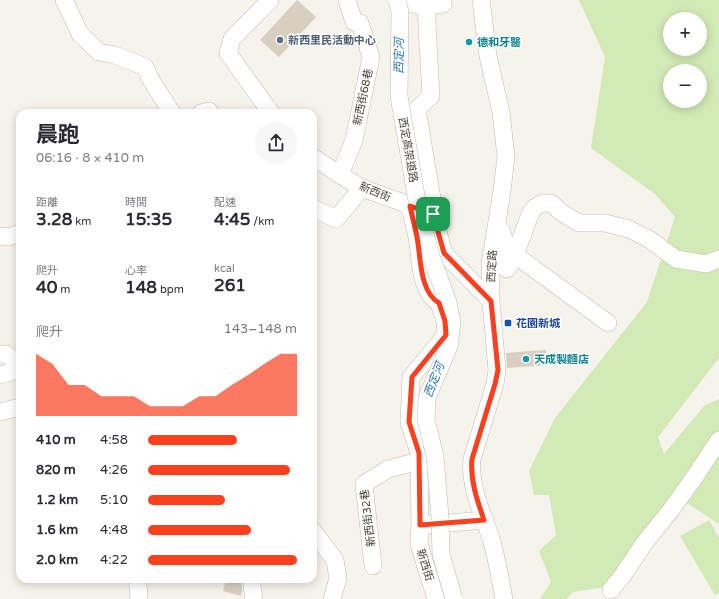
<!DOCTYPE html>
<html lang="zh-TW">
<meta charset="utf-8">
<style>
:root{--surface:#fff;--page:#f7f7f7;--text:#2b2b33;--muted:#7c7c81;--accent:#fc3f1d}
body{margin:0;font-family:"Varela Round","Noto Sans TC",sans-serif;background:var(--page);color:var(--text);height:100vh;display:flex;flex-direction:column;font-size:15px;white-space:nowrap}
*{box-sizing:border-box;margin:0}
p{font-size:13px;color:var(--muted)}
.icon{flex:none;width:22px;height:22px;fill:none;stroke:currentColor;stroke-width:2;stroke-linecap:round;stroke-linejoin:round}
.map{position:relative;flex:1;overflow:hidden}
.panel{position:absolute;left:16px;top:109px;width:301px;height:474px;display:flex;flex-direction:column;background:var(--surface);border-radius:12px;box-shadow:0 2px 10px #0003}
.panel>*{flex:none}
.controls{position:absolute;left:663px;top:12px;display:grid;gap:8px}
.controls a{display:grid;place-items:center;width:44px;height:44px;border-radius:50%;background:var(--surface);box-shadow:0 2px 10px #0003;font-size:20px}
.pin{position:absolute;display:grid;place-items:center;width:34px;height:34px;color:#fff;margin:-17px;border-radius:8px;box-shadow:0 2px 6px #0006}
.round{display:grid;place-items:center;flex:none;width:42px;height:42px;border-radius:21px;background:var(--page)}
.overview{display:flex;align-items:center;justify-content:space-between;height:68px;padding:0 20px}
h1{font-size:22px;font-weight:700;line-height:30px}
.stats{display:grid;grid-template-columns:repeat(3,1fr);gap:6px;height:68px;padding:4px 20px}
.stats div{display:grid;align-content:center}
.stats b{font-size:17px;font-weight:700}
.stats small{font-size:11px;font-weight:400}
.stats p{font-size:11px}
.chart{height:112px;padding:8px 20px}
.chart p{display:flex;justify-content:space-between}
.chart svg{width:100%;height:72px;margin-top:4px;fill:var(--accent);opacity:.7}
ul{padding:0 20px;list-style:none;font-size:13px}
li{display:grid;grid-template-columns:64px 48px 1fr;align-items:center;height:30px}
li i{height:10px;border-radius:5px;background:var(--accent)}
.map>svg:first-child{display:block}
.green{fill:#d2eab5;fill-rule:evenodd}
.building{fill:#d8cfc1}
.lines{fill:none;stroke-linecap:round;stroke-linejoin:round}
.minor-casing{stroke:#c2bbae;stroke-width:18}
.minor{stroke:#fff;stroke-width:17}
.minor-bridge-casing{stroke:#c2bbae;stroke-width:18;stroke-linecap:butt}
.minor-bridge{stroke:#fff;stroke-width:17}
.route-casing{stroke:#fff;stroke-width:8}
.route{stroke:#fc3f1d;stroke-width:5}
.service-dot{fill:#5c6f8a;stroke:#fff;stroke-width:1.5}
.culture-dot{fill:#0f9aa8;stroke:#fff;stroke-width:1.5}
.transit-dot{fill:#1a4fb4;stroke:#fff;stroke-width:1.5}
.labels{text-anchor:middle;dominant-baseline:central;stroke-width:3;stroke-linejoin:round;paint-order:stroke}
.service-label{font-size:11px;font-weight:bold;fill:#4e5e75;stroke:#fff;text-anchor:start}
.culture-label{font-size:11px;font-weight:bold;fill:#0d838f;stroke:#fff;text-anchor:start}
.street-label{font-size:11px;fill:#4b4439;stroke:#fff}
.transit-label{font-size:11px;font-weight:bold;fill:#164399;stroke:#fff;text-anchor:start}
.water-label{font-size:12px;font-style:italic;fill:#2e7ab2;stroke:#fff}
</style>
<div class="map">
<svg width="719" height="599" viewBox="0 0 719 599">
<rect width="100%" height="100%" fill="#f6f3ec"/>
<g class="green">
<path d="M579,0H719V358L658,437L664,454L705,405L719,399V524L673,494L606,587L573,592L566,599H540L551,582L539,551L556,535L549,495H534L529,471L555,418L647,302L675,217L655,194L591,148L605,57ZM670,19H700V49H670ZM670,71H700V101H670Z"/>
<polygon points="709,520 719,538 719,593 715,595 680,536"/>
</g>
<g class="building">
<polygon points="297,0 316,17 279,57 260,40"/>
<polygon points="546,350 547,365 507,368 506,353"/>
<polygon points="226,579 241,579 242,590 241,596 223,591"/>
</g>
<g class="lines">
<g class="minor-casing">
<g id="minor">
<polyline points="64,0 80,34 99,52 115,55 145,67 151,80 172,113"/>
<polyline points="270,0 232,39 228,53 271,113"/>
<polyline points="409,0 410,3 426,7 443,4 443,0"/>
<path d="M481,0L488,56L501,112L506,157L502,191L490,264L491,301L497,370L495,384L472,459C469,487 483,513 491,539C497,558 500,579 504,599"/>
<polyline points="426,7 431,96 417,109 432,199 433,214 444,253 491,301"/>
<polyline points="201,113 209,111 210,113"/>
<polyline points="313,157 340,175 362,188 420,209"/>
<polyline points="340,175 354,140 371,57 360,23 354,22 347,0"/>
<path d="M409,206C412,216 415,227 417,237C421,257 419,292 439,303L445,321L446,335L411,377L409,422L419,453L420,525L419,544L436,599"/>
<polyline points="313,208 336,219 362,188"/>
<polyline points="501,230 504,239 504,267 507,269 515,255 530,214 535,207 543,203 551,203 562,213 579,223 605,223 629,229 649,239 676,259 706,264 719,259"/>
<polyline points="0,236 9,237 20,233"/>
<polyline points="515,255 608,323"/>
<polyline points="0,354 6,354 20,365"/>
<polyline points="0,375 20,369"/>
<polyline points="0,412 20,407"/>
<polyline points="426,525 484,520"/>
<polyline points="313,531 335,560 338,578 332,599"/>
<polyline points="373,566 364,484 388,469 419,461"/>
<polyline points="137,579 139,593 138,599"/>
<polyline points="251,579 254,599"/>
<polyline points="611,590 623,575 645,542 671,510 696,475 719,440"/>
</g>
</g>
<use href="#minor" class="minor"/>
<g class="minor-bridge-casing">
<polyline id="minor-bridge" points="397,0 400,11 399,96 416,195 423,227 432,259 448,302 452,323 449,346 427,398 426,419 435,457 440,517 441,554 454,599"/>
</g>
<use href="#minor-bridge" class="minor-bridge"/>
</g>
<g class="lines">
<g class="route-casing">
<path id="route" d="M410,206L433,214L444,253L491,301L498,370L495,384L472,459C470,480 477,500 484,520L420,525L419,453L409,422L412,377L446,335L445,321L439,303C419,291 421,257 417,237C415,227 412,216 410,206Z"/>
</g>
<use href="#route" class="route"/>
</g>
<circle class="service-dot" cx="280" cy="40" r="4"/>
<g class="culture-dot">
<circle cx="469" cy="42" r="4"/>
<circle cx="526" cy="359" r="4"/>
</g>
<rect class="transit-dot" x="504" y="319" width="8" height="8" rx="2"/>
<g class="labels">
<g class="service-label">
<text x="288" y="40">新西里民活動中心</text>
</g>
<g class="culture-label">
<text x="477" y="42">德和牙醫</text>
<text x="534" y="359">天成製麵店</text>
</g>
<g class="street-label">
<text transform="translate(363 97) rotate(-78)">新西街68巷</text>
<text transform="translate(408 150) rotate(80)">西定高架道路</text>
<text transform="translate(375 192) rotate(23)">新西街</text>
<text transform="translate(492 266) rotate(-87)">西定路</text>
<text transform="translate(368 518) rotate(-97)">新西街32巷</text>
<text transform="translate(425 565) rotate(73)">新西街</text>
</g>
<g class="transit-label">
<text x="516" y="323">花園新城</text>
</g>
<g class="water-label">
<text transform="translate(399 56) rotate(-89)">西定河</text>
<text transform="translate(434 380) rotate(-69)">西定河</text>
</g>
</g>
</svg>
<div class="controls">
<a>+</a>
<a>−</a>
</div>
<div class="pin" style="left:433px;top:214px;background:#1e9e55"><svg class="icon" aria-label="arrive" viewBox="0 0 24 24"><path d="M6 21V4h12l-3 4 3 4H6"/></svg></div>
<section class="panel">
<div class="overview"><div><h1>晨跑</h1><p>06:16 · 8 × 410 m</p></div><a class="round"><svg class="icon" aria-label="share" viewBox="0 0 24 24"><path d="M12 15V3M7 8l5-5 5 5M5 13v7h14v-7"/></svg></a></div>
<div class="stats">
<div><p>距離</p><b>3.28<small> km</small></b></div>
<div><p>時間</p><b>15:35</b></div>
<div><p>配速</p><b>4:45<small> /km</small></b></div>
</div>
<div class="stats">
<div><p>爬升</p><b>40<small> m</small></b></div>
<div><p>心率</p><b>148<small> bpm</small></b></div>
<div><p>kcal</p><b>261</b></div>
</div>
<div class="chart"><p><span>爬升</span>143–148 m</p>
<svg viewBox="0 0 160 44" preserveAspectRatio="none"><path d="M0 44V6L10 12L20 25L30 25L40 32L50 32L60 32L70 38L80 38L90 38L100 32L110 32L120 25L130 19L140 12L150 6L160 6V44z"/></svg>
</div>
<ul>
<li><b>410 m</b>4:58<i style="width:60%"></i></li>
<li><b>820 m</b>4:26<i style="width:95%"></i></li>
<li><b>1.2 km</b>5:10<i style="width:52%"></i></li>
<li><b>1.6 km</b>4:48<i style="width:69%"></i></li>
<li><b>2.0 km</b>4:22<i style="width:100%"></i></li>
</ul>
</section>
</div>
